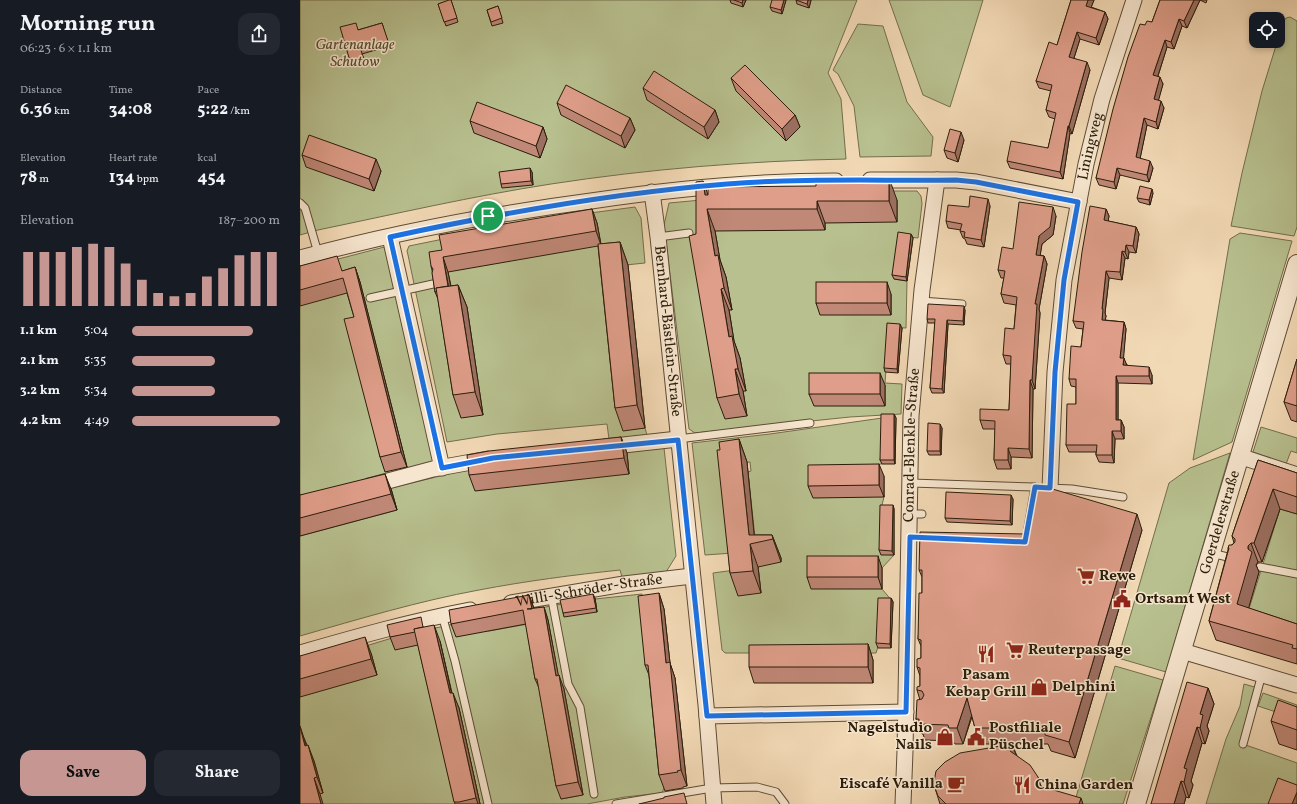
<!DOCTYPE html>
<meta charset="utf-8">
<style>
:root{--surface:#171b24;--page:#242831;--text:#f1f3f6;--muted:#9ea1a6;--accent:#c59692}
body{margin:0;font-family:Vollkorn,serif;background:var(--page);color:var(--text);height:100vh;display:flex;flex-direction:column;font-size:15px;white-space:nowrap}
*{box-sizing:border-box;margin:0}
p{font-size:13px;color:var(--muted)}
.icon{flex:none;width:22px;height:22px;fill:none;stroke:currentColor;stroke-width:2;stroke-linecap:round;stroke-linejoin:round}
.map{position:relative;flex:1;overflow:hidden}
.side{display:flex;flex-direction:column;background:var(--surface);width:300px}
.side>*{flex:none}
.buttons{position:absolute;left:949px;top:12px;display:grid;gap:8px}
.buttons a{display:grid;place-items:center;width:36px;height:36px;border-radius:8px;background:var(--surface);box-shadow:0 2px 6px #0003;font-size:20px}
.pin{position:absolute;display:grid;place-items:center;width:34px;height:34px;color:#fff;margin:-17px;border:2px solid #fff;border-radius:50%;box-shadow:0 1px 4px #0007}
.round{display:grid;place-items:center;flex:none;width:42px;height:42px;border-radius:12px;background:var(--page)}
.head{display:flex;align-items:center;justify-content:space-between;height:68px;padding:0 20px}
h1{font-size:22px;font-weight:700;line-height:30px}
.stats{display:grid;grid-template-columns:repeat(3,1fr);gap:6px;height:68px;padding:4px 20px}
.stats div{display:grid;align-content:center}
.stats b{font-size:17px;font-weight:700}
.stats small{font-size:11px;font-weight:400}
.stats p{font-size:11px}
.chart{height:112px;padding:8px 20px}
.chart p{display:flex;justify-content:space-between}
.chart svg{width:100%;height:72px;margin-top:4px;stroke:var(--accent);stroke-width:6}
.button{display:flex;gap:8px;margin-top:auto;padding:8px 20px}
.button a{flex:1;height:46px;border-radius:12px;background:var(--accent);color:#111;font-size:16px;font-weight:700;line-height:46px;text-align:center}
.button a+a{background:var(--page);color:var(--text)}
ul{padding:0 20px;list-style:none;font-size:13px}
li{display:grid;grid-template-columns:64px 48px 1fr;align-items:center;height:30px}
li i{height:10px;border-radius:5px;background:var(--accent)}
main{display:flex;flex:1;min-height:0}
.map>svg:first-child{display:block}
.green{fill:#b8c08f;stroke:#726e4d}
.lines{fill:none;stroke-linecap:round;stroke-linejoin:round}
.service-casing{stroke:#5d4c36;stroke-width:9}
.minor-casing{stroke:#5d4c36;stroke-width:17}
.tertiary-casing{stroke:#5d4c36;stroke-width:20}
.service{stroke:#f7e6cf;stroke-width:7}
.minor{stroke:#f7e6cf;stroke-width:15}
.tertiary{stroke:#f7e6cf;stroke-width:18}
.wall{fill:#c08877;stroke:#2b1d0b}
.shaded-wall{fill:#9c6f61;stroke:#2b1d0b}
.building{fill:#df9e8a;stroke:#2b1d0b}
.route-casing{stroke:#fff;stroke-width:8}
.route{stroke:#1a73e8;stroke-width:5}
.labels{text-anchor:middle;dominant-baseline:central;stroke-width:3;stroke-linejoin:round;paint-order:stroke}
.park-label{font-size:15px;font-style:italic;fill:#554e33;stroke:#f7e6cf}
.street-label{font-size:15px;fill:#2b1d0b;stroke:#f7e6cf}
.poi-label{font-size:15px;font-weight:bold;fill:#2b1d0b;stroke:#f7e6cf;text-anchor:start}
</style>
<main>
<section class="side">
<div class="head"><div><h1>Morning run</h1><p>06:23 · 6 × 1.1 km</p></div><a class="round"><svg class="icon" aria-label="share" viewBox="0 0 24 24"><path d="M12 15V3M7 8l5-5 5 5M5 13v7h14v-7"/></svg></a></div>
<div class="stats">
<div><p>Distance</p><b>6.36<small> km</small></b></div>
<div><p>Time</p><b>34:08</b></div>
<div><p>Pace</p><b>5:22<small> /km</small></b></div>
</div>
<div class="stats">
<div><p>Elevation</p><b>78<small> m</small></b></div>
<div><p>Heart rate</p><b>134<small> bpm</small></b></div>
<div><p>kcal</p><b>454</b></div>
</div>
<div class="chart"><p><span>Elevation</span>187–200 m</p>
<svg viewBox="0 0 160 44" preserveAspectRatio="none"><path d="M5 44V11M15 44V11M25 44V11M35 44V8M45 44V6M55 44V8M65 44V18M75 44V28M85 44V36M95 44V38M105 44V36M115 44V26M125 44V21M135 44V13M145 44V11M155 44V11"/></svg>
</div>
<ul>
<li><b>1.1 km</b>5:04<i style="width:82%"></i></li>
<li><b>2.1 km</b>5:35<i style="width:56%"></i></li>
<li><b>3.2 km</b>5:34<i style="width:56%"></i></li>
<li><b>4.2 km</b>4:49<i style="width:100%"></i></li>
</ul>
<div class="button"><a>Save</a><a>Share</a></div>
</section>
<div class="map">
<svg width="997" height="804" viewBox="0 0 997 804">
<rect width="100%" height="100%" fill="#f2d9b5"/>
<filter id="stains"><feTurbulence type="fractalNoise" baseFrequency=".005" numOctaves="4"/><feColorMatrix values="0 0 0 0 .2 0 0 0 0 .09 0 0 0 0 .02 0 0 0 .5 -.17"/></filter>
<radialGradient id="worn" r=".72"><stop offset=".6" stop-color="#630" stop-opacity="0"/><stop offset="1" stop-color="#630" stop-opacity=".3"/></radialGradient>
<g class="green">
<path d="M0,0H557L528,73L541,99L546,159C447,161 349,169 251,184C173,196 95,214 18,230L0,235Z"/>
<polygon points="589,0 683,0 650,107 623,95"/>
<polygon points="990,17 997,21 997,227 994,236 931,226 942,173 962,91 983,23 986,18"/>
<polygon points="558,24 583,26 607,102 633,137 631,156 560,157 554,106 538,74 533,70"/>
<polygon points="545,191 617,191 621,196 622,204 618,238 600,236 594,279 607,281 606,328 589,327 585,383 602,384 601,414 550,417 395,433 389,429 364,225 369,203 434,197"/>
<polygon points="335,207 341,218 345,263 306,267 323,430 345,428 347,435 309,439 307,424 197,434 147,442 108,255 107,251 109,246 212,225 268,216"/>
<polygon points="940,233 992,241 932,442 893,460 930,239"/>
<polygon points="92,245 142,468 0,504 0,269"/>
<polygon points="582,418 582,464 578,464 584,497 581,509 581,554 594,555 582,568 512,568 582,589 593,602 576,653 425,653 422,650 413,573 435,570 461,593 448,472 451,471 450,462 427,464 433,553 405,555 392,443 470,434"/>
<polygon points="961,427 997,438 997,453 991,451 986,464 953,452"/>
<path d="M364,448L376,556L366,572L322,577L320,570C273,575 226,581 179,590C119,601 59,619 0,636V536L97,510L91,488L173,468L329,474L327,452Z"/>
<polygon points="930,453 866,672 818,658 869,483 890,468"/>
<polygon points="980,509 997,514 997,641 944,625"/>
<polygon points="342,594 364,788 362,793 325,797 287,804 180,804 159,709 155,709 140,641 126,630 154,624 189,631 228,624 261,799 282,795 261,689 234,609 262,604 297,612 295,599"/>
<polygon points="92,638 120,645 157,804 0,804 0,666"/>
<polygon points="815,666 863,680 823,804 774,804"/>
<polygon points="944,684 958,688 943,744 997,763 997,804 906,804 926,739 940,706"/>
<polygon points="963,693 997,705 997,719 958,706"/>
</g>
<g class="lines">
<g class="service-casing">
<g id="service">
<polyline points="0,203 5,208 18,253"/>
<polyline points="358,237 389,233"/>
<polyline points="70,298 133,284"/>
<polyline points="621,301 662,304"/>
<polyline points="378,439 510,423"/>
<polyline points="611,483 735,487 728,528"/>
<polyline points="748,488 772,489 823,497"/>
<polyline points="610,514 622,514"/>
<polyline points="911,553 936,559"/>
<polyline points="960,567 997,574"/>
<polyline points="251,595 268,684 280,707 294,794"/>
<polyline points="142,615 155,661 188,804"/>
<polyline points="943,744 962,674"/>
<polyline points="316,804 412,788 457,787 476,792 485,804"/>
</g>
</g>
<g class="minor-casing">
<g id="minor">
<polyline points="570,180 656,180 676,182 779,202"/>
<path id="s1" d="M352,192L358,237L406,705L414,804"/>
<polyline points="90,237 142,468"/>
<path d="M0,258C96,232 193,214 291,201C372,189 453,181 536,181"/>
<polyline points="305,447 378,439"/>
<polyline points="939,456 997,475"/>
<polyline points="69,486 133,469 188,459"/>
<path id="s2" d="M750,488L755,372L764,280L786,164L802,99L834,0"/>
<path id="s3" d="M211,603L324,584L392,576"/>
<polyline points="882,651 997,685"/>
<path d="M0,653C56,637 112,621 170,610"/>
<polyline points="407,716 606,712"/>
<path id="s4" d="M603,804L605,751L611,416L622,290L637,180"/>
</g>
</g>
<g class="tertiary-casing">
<g id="tertiary">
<path id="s5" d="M836,804L997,264"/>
</g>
</g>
<use href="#service" class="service"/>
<use href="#minor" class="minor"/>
<use href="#tertiary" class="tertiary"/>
</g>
<g class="wall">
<polygon points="151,0 158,22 146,26 138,4"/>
<polygon points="430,0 446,0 443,7 431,3"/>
<polygon points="486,0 482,14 472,11 470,7"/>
<polygon points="496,0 511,0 509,8 497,4"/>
<polygon points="771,0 794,0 791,7 805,12 808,19 799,45 780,39 774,58 790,70 772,134 770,133 763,179 710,168 707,161 748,148 755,119 749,117 746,110 751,91 739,88 736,81 757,45"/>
<polygon points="860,0 907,0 906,3 900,0 887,28 882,26 874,49 867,47 858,76 863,84 858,100 864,108 858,129 847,125 840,158 853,168 849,182 820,175 816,189 799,185 796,178 845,25 852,22"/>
<polygon points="198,6 203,23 192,26 187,10"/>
<polygon points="82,23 89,46 62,54 65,61 52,65 50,61 58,30"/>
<polygon points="431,78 495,115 500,127 486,141 436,91"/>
<polygon points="343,88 415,110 419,122 408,139 347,100"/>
<polygon points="257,103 330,118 335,130 325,148 261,115"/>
<polygon points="170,121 243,127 247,139 240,158 174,133"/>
<polygon points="664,140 658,162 647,158 644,150"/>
<polygon points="2,155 81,171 74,191 6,167"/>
<polygon points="232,172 233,185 202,188 201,184"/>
<polygon points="853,193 850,205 839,202 837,198"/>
<polygon points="408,195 597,200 597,222 525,223 525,230 415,231 420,260 426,277 432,310 429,310 434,341 440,358 446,391 443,391 447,416 425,419 417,398 396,234"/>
<polygon points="690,206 684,247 667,244 665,239 663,238 660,231 661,230 648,228 646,221 669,207"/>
<polygon points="292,209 297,223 301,244 320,242 328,265 345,428 323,431 315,408 298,246 148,272 151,286 158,285 167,307 183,415 161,418 153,395 138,299 135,292 132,270 131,266 142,250"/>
<polygon points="806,209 809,216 808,221 836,227 839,234 836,253 829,252 828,259 825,258 822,280 809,278 805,313 806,316 805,320 824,322 826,329 823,358 827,365 852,375 852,384 818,383 818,420 821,420 824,427 824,439 815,439 814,463 799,462 796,455 796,452 769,452 766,445 776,404 776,387 771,386 769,379 781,347 783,329 776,328 773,321"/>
<polygon points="756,216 753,235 742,244 740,255 744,256 747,264 739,309 740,313 735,389 733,389 732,458 711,457 711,469 697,469 694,460 695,429 683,429 680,420 709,410 711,364 706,364 703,355 714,329 716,305 704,303 701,294 704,278 701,278 698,270 713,249"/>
<polygon points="611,234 613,238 607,281 594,279 592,275"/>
<polygon points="0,266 43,271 55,267 60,282 107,467 85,472 80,457 54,317 47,293 0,306"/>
<polygon points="591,294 591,315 520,315 516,303"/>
<polygon points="665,310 664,325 648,324 644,393 632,393 630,388 635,323 628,323 627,319"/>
<polygon points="602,328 598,373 585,372 584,368"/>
<polygon points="997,359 997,422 991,420 984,402"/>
<polygon points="585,385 585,406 514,406 509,394"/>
<polygon points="594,414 596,418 595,464 582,464 580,460"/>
<polygon points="642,428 641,455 629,455 627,451"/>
<polygon points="321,437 327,453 329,474 175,491 169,475"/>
<polygon points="439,439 447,462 454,535 472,535 481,558 481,562 458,567 461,593 438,596 430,573 420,450"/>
<polygon points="958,460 997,473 997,514 980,509 962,562 958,562 956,565 959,572 948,608 997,624 997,664 916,640 909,621 928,550 928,548 934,543 932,536"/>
<polygon points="584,476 584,497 513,498 508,486"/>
<polygon points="91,489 97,510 0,536 0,495"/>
<polygon points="713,499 712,525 647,522 645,518"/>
<polygon points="593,505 594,509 594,555 581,555 579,550"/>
<polygon points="842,530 775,758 751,751 748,744 728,744 723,743 723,744 712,744 717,756 738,777 741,786 783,804 640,804 635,788 711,744 681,744 675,728 672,717 663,744 655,744 653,741 625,740 623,734 622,734 616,719 620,700 617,690 620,686 620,676 617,667 621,658 621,646 618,639 622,593 622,577 619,570 725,534"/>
<polygon points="582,568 582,589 511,589 507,577"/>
<polygon points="359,593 364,609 370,663 375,678 387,786 383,787 383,788 365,791 359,775 349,675 345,665"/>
<polygon points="229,595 234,608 244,607 248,620 258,675 264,689 283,795 261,799 256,786 239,688 235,679 226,624 156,637 151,624"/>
<polygon points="295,598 297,612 264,617 263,613"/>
<polygon points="591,598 593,602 591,648 578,648 576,643"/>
<polygon points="124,627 140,641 152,693 159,708 180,804 155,804 118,645 95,650 90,637"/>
<polygon points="568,644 573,660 573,683 454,683 449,667"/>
<polygon points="71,653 77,675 0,697 0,656"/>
<polygon points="908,688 914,704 907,726 909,731 905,744 902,743 891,781 893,785 889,798 886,797 884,804 851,804"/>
<polygon points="997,707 997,750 979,744 971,721"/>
<polygon points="4,738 7,745 14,761 23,793 20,794 0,804"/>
</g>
<g class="shaded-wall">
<polygon points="443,0 446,0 443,7 442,3"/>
<polygon points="484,0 486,0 482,14 481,10"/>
<polygon points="508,0 511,0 509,8 507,4"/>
<polygon points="788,0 794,0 789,13 786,6"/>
<polygon points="894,0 900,0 887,28 884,21"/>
<polygon points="805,12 808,19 799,45 796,38"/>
<polygon points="879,19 882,26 874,49 871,42"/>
<polygon points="777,32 780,39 772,64 769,57"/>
<polygon points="865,40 867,47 856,82 853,75"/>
<polygon points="787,62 790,70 772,134 769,126"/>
<polygon points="860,77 863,84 857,106 854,99"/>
<polygon points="861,101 864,108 858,129 856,122"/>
<polygon points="415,110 419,122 408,139 404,127"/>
<polygon points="495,115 500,127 486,141 482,129"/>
<polygon points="330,118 335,130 325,148 321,136"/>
<polygon points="844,118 847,125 839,164 836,157"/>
<polygon points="768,126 770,133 763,179 760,172"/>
<polygon points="243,127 247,139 240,158 236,146"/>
<polygon points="661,132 664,140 658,162 655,153"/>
<polygon points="76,159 81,171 74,191 69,179"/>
<polygon points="850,161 853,168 849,182 847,175"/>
<polygon points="230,168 232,172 233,185 231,181"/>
<polygon points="817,168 820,175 816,189 814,182"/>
<polygon points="589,178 597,200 597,222 589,201"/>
<polygon points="403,181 411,203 405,195"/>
<polygon points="852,189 853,193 850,205 849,200"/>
<polygon points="688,199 690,206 684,247 681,240"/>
<polygon points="517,201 525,223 525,230 517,209"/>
<polygon points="753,207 756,216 753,235 742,244 739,263 736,255 739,236"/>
<polygon points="292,209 297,223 301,245 296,231"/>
<polygon points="407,209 415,231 420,260 426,277 432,310 424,288 415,256"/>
<polygon points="806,209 809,216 807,228 804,220"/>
<polygon points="836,227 839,234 836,253 833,246"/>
<polygon points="611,234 613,238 607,281 606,277"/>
<polygon points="320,242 328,265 345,428 337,405"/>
<polygon points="826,245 829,252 828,259 825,252"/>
<polygon points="822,251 825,258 822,280 820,272"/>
<polygon points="744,256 747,264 739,309 740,313 735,389 732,380 735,304"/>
<polygon points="143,257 148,272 154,304 149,289"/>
<polygon points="55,267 60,282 107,467 101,452"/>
<polygon points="806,271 809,278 805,313 806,316 804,327 802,320 802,309"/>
<polygon points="587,282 591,294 591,315 587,303"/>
<polygon points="158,285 167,307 183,415 175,392"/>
<polygon points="421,289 429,310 434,341 440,358 446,391 438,369 429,337"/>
<polygon points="664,306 665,310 664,325 663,321"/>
<polygon points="647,320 648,324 644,393 642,389"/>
<polygon points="824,322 826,329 823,365 820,358"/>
<polygon points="600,324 602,328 598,373 597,369"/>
<polygon points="824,358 827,366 823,365"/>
<polygon points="849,367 852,375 852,384 849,376"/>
<polygon points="435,369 443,391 447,416 439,394"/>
<polygon points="580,373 585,385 585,406 580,394"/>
<polygon points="816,376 818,383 818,427 816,420"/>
<polygon points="730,380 733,389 732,458 729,449"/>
<polygon points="594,414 596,418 595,464 594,460"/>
<polygon points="821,420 824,427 824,439 821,431"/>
<polygon points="640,424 642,428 641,455 640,451"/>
<polygon points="812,431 815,439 814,463 812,455"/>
<polygon points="321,437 327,453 329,474 324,458"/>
<polygon points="439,439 447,462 455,543 449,535"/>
<polygon points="708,448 711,457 711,469 708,460"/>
<polygon points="579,464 584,476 584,497 579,485"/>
<polygon points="85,474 91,489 97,510 91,494"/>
<polygon points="973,489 980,509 962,562 954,543"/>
<polygon points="711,495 713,499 712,525 710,521"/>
<polygon points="593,505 594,509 594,555 592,551"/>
<polygon points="837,514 842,530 775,758 769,742"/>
<polygon points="472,535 481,558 481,562 473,539"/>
<polygon points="951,543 958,562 956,565 959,572 944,624 937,604 948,549 948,546"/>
<polygon points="450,544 458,567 461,593 453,571"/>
<polygon points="578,556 582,568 582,589 578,577"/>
<polygon points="359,593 364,609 370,663 375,678 387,786 381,770 366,663"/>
<polygon points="293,594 295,598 297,612 296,608"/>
<polygon points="229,595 234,609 232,609"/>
<polygon points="591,598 593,602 591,648 590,644"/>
<polygon points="244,607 248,620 261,689 256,676"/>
<polygon points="134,625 140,641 155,709 150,693"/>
<polygon points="65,637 71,653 77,675 71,659"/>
<polygon points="568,644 573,660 573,683 568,667"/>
<polygon points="259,675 264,689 283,795 278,782"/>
<polygon points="908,688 914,704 907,726 909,731 905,744 900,728 900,714"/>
<polygon points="153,693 159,708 180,804 178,804 176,798"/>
<polygon points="667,698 672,714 663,744 657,728"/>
<polygon points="0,726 4,738 11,762 5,746"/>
<polygon points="897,727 902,743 891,781 893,785 889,798 884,782 884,768"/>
<polygon points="712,744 718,760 710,751"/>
<polygon points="8,745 14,761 23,793 17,777"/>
<polygon points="14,778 20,794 23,804 21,804"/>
<polygon points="881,781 886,797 884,804 874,804"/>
<polygon points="997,792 997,804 992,804"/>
<polygon points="781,798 783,804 779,804"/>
</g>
<g class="building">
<polygon points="149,0 151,0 157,18 144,22 138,4"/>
<polygon points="434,0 443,0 442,3"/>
<polygon points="472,0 484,0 481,10 470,7"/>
<polygon points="496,0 508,0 507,4"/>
<polygon points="771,0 788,0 786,6 805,12 796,38 777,32 769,57 787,62 769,126 768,126 760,172 707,161 711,141 748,148 756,113 746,110 752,85 736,81 749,42 757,45"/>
<polygon points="860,0 894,0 884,21 879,19 871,42 865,40 853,75 860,77 854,99 861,101 856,122 844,118 836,157 850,161 847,175 817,168 814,182 796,178 813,109 828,57 840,24 845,25 847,21 852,22"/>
<polygon points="198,6 202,18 191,22 187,10"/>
<polygon points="56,23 58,30 82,23 88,41 61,50 63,57 50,61 40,27"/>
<polygon points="445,65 495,115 482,129 431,78"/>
<polygon points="354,71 415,110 404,127 343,88"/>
<polygon points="266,85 330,118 321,136 257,103"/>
<polygon points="177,102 243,127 236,146 170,121"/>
<polygon points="650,129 661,132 655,153 644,150"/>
<polygon points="9,135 76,159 69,179 2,155"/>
<polygon points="230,168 231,181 201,184 199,172"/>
<polygon points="589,178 589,201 517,201 517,209 407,209 415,256 418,255 424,288 421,289 429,337 432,336 438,369 435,369 439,394 417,398 389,236 396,234 396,182 403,181 405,195 408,195 408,187 516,186 516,179"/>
<polygon points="840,186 852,189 849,200 837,198"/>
<polygon points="670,196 688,199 681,240 664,237 665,232 660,231 662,224 646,221 648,205 669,207"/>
<polygon points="719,202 753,207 750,227 739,236 736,255 744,256 735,304 737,304 732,380 730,380 729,449 708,448 708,460 694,460 695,421 680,420 680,409 709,410 711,356 703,355 705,328 714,329 717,297 701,294 705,271 698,270 702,247 713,249"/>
<polygon points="790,206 806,209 804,220 836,227 833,246 826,245 825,252 822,251 820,272 806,271 802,309 803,309 802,320 824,322 820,358 824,358 823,365 849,367 849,376 816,376 816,420 821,420 821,431 812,431 812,455 796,455 797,445 766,445 767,404 776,404 776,379 769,379 771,346 781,347 784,322 773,321 782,252"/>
<polygon points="292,209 296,231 143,257 148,286 136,288 137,291 135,292 132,273 133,269 131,266 129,252 142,250 139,235"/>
<polygon points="598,232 611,234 606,277 592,275"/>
<polygon points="320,242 337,405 315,408 298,244"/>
<polygon points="37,256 42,271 55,267 101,452 80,457 44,319 54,317 43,278 0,290 0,266"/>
<rect x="516" y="282" width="71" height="21"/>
<polygon points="158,285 175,392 153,395 136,288"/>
<polygon points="628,304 664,306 663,321 647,320 642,389 630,388 635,319 627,319"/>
<polygon points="587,323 600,324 597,369 584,368"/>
<polygon points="997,359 997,406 984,402"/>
<rect x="509" y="373" width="71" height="21"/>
<polygon points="581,414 594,414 594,460 580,460"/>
<polygon points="628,423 640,424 640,451 627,451"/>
<polygon points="321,437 324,458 169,475 167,455 189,451"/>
<polygon points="439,439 449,535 472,535 473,539 450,544 453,571 430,573 417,450 420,450 419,442"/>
<polygon points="958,460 997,473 997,497 973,489 954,543 951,543 948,546 948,549 952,552 937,604 997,624 997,649 992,648 993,645 909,621 929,548 928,548 929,545 932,545 935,542 935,539 932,536"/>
<polygon points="579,464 579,485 508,486 508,465"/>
<polygon points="85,474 91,494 0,518 0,495"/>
<polygon points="739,485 837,514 769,742 745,735 745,728 722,728 717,727 717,728 675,728 667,698 657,728 649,728 648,725 619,724 619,719 616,719 617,700 622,699 624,695 622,691 617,690 617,687 620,686 620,668 617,667 617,659 621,658 621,640 618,639 619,593 622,593 622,570 619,570 620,532 725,534"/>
<polygon points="646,492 711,495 710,521 645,518"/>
<polygon points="580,505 593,505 592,551 579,550"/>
<rect x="507" y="556" width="71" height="21"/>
<polygon points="359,593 366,663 370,662 381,770 377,771 378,772 359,775 348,665 345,665 338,596"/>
<polygon points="293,594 296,608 263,613 260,600"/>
<polygon points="229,595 232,609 227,609 244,607 256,676 259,675 278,782 256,786 237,679 235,679 223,610 151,624 149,610"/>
<polygon points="578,598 591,598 590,644 576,643"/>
<polygon points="121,617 123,627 114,629 115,632 90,637 87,625"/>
<polygon points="134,625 150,693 153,693 176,798 159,802 154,802 114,629"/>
<polygon points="65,637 71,659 0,679 0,656"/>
<polygon points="568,644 568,667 449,667 449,645"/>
<polygon points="887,682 908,688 900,714 903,715 900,728 897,727 884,768 887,769 884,782 881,781 874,804 851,804"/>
<polygon points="978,700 997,707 997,730 971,721"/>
<polygon points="0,727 5,746 8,745 17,777 14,778 21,804 0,804"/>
<polygon points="712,744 710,751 730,765 738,777 740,786 781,798 779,804 646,804 638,796 635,788 634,782 636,771 645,762 660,753"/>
<polygon points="978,778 997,785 997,792 992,804 968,804"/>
<polygon points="384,793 387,804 339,804 364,798 364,797"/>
</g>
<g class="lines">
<g class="route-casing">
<path id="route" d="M656,180L676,182L778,202L764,280L755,372L750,488L735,487L725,542L610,537L606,712L407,716L378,440L193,458L142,468L90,237C201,213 313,193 427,184C503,178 580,181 656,180Z"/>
</g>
<use href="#route" class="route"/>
</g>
<defs>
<g id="supermarket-bare" transform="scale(1.38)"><path d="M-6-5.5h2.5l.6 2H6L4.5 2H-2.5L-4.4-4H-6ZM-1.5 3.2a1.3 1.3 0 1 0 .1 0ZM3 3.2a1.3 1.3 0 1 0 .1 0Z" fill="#8f2418" stroke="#f7e6cf" stroke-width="2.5" paint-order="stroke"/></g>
<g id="civic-bare" transform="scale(1.38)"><path d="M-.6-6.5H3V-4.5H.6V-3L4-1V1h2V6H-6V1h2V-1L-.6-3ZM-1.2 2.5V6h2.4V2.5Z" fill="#8f2418" stroke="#f7e6cf" stroke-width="2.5" paint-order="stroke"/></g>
<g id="restaurant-bare" transform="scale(1.38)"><path d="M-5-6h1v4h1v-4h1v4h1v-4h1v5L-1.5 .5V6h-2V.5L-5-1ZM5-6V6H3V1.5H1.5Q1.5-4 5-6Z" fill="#8f2418" stroke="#f7e6cf" stroke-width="2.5" paint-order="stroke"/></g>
<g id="shop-bare" transform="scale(1.38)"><path d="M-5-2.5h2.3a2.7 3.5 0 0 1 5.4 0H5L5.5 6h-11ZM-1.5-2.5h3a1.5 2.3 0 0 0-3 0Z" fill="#8f2418" stroke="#f7e6cf" stroke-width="2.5" paint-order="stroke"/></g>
<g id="cafe-bare" transform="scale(1.38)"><path d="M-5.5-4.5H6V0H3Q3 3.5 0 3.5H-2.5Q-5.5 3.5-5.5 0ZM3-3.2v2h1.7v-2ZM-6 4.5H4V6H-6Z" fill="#8f2418" stroke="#f7e6cf" stroke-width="2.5" paint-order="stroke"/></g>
</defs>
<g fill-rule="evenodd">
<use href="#supermarket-bare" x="786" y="576"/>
<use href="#civic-bare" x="822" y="599"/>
<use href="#supermarket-bare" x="715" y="650"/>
<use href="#restaurant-bare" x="686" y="654"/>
<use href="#shop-bare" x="739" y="687"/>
<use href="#shop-bare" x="645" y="737"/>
<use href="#civic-bare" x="676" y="737"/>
<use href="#cafe-bare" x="656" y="784"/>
<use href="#restaurant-bare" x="722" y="785"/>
</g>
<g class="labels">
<g class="park-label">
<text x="55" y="45">Gartenanlage<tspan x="55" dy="17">Schutow</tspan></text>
</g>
<g class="street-label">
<text stroke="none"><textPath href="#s2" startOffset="345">Liningweg</textPath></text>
<text stroke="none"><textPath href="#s1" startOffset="140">Bernhard-Bästlein-Straße</textPath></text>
<text stroke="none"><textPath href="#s4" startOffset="359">Conrad-Blenkle-Straße</textPath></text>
<text stroke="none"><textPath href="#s5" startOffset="294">Goerdelerstraße</textPath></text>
<text stroke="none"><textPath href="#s3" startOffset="79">Willi-Schröder-Straße</textPath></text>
</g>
<g class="poi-label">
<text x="799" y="576">Rewe</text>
<text x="835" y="599">Ortsamt West</text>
<text x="728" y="650">Reuterpassage</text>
<text x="686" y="675" text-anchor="middle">Pasam<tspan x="686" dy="17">Kebap Grill</tspan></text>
<text x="752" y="687">Delphini</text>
<text x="632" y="728" text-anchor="end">Nagelstudio<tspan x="632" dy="17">Nails</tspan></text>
<text x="689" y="728">Postfiliale<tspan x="689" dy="17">Püschel</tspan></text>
<text x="643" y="784" text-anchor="end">Eiscafé Vanilla</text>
<text x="735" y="785">China Garden</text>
</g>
</g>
<rect width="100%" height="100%" filter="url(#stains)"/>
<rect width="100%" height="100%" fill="url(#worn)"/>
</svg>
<div class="buttons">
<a><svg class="icon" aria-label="locate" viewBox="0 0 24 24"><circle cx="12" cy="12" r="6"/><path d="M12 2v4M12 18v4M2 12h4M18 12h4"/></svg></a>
</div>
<div class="pin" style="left:188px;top:216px;background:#1e9e55"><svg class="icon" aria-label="arrive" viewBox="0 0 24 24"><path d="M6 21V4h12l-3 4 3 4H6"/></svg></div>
</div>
</main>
